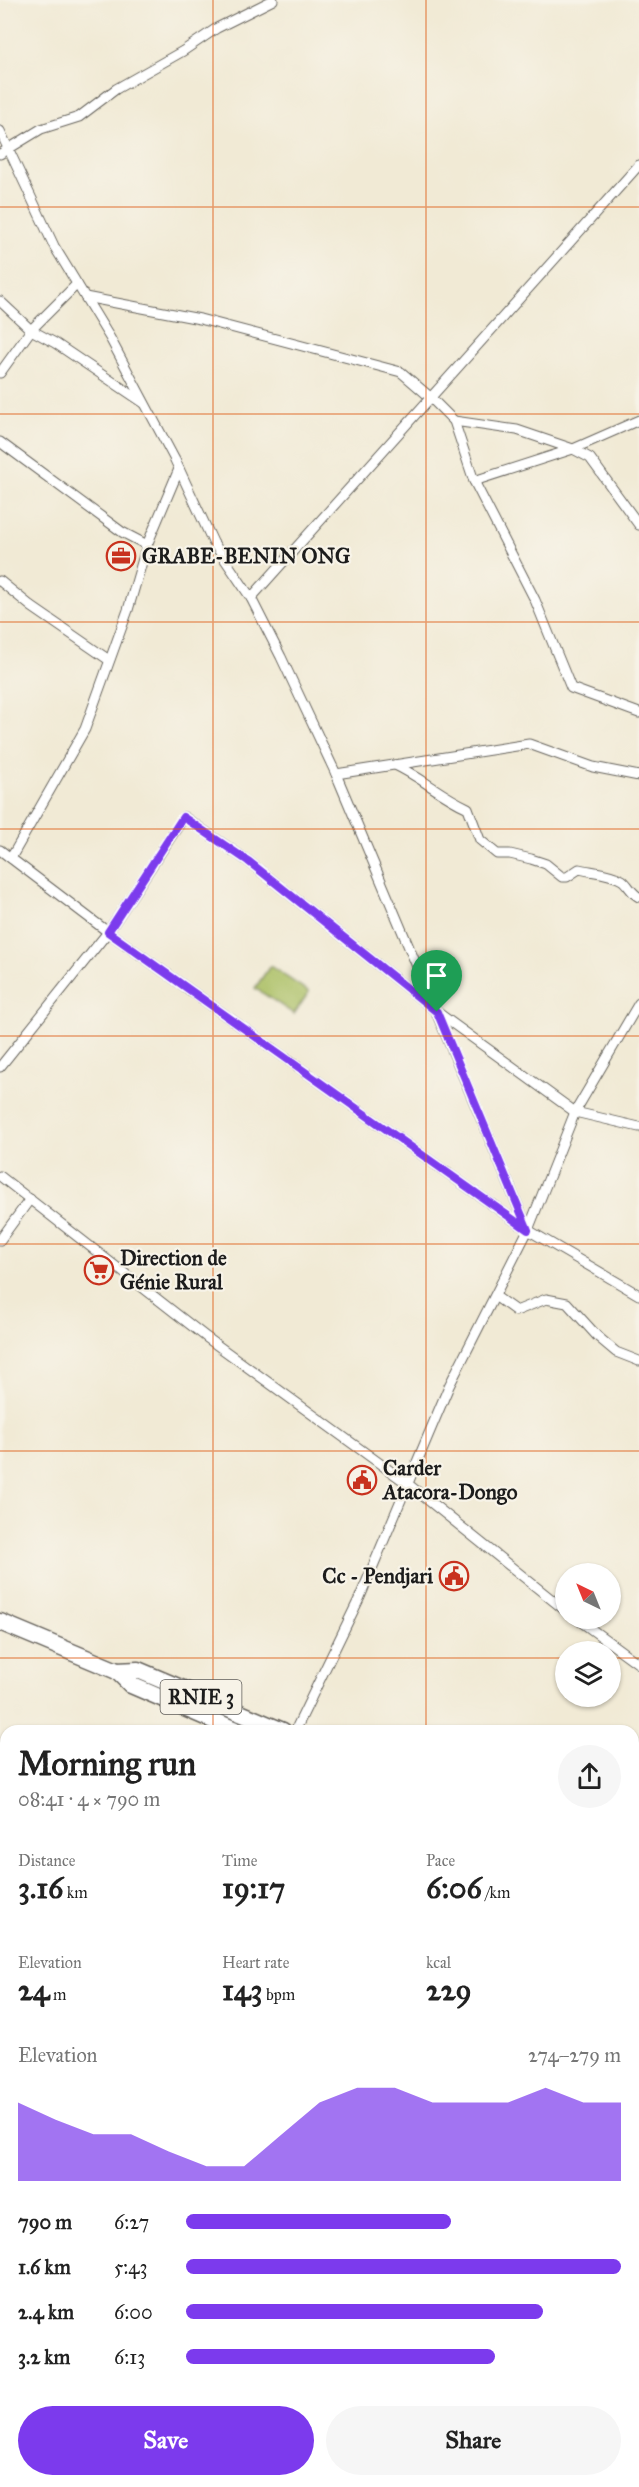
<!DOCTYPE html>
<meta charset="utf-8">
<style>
:root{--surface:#fff;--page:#f6f6f6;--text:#222;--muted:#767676;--accent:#7c3aed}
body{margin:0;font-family:"IM FELL Great Primer",serif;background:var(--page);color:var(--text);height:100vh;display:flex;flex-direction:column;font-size:22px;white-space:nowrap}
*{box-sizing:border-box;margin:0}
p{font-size:20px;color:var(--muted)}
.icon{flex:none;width:33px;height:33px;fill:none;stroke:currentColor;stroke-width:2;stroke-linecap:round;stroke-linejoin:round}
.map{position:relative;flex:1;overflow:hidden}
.sheet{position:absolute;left:0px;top:1725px;width:639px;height:762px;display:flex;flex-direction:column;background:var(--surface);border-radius:18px 18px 0 0;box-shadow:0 2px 4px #0004}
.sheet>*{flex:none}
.needle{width:39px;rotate:317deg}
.buttons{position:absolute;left:555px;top:1563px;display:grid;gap:12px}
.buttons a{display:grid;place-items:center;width:66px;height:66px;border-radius:50%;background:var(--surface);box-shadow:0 2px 4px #0004;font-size:30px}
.pin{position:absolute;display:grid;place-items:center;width:51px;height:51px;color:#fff;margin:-62px -26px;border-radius:50% 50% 50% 0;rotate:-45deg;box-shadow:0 0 6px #0007}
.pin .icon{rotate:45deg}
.round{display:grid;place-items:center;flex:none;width:63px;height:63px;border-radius:32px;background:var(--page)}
.head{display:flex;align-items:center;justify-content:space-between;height:102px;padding:0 18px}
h1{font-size:33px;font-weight:800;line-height:45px}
.stats{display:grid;grid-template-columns:repeat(3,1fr);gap:9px;height:102px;padding:6px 18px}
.stats div{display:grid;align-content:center}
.stats b{font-size:30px;font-weight:800}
.stats small{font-size:16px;font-weight:400}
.stats p{font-size:16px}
.chart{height:168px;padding:12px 18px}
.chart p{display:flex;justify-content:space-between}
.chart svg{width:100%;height:108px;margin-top:6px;fill:var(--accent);opacity:.7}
.action{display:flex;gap:12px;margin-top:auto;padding:12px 18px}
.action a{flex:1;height:69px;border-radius:36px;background:var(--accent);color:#fff;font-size:24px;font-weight:800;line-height:69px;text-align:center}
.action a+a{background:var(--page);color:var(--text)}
ul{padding:0 18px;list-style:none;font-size:20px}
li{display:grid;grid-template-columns:96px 72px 1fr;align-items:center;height:45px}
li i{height:15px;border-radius:8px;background:var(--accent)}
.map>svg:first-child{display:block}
.park{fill:url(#park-crowns);stroke:#636e40;stroke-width:1.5}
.pitch{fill:#aabf63;stroke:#636e40;stroke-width:1.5}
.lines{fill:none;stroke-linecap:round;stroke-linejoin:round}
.street-casing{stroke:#67645d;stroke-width:11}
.secondary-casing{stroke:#67645d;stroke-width:16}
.highway-casing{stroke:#67645d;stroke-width:19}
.street{stroke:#fff;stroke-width:9}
.secondary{stroke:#fff;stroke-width:14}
.highway{stroke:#fff;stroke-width:16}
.route-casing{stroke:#fff;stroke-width:12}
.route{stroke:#7c3aed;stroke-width:8}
.grid{fill:none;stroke:#de560d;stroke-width:1.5;stroke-opacity:0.55}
.labels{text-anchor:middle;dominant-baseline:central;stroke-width:4.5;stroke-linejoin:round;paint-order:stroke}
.shield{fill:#f7f3e8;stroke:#5e5c59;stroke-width:1.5}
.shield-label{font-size:20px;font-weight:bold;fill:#1c1c1c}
.poi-label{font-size:21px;font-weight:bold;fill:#1c1c1c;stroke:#f7f3e8;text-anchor:start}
</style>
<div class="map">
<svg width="639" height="2487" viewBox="0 0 639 2487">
<defs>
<pattern id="park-crowns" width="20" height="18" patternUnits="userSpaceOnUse" patternTransform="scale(1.5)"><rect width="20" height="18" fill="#aabf63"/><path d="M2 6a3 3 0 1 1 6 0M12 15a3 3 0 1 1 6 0" fill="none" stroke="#8a9a51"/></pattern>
</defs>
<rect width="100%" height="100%" fill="#f7f3e8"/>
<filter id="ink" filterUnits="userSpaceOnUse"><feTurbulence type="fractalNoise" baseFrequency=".0167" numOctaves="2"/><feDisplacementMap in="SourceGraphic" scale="12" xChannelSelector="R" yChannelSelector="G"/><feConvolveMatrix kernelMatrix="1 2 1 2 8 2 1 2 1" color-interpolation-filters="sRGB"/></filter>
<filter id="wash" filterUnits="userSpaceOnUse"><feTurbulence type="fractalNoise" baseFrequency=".008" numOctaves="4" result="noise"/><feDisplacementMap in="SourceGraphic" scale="24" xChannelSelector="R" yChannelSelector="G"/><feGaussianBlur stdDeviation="1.35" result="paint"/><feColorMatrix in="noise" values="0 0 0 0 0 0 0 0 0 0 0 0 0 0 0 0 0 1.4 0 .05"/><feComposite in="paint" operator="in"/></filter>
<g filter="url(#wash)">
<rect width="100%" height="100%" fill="#f1ead5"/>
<polygon class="park" points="0,1941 6,1943 6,2113 0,2113"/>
<polygon class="pitch" points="270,966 309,992 294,1014 255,988"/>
</g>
<g filter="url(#ink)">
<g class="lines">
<g class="street-casing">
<g id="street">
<polyline points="0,131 54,246 110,338 175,460 213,542 251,598 281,657 336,774 528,1230"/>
<polyline points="0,154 41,129 79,117 116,89 183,51 217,28 273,0"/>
<polyline points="85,297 200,319 401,372 430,397 454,421 474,481 535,600 571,688 639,713"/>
<polyline points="0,301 31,330 55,343 144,403"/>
<polyline points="0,373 31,330 77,284"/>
<polyline points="454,421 517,430 573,449 639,420"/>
<polyline points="0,442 122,532 147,545"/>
<polyline points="474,481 573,449 590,458 639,525"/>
<polyline points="0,581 32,607 109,660"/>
<polyline points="251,598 639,165"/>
<path d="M395,765C421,777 441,796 468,808L480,840L497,854H510L531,859L546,864L562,877H567L579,869C592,872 610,873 622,880C629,885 631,893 639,897"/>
<polyline points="336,774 529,744 593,767 639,776"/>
<polyline points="0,850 108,932 528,1230"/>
<polyline points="11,858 85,729 128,610 147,545 179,469"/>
<polyline points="0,1067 108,932 184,817 248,861 437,1012 575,1112 639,1127"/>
<polyline points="0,1176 206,1337 408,1484 566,1611"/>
<polyline points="528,1230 575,1112 639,1003"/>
<polyline points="0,1240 30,1199"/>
<polyline points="495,1296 516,1311 546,1299 567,1303 597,1336 616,1352 639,1361"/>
<polyline points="576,1618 639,1664"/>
<polyline points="295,1731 360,1597 449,1386 528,1230 639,1295"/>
<polyline points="635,1863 639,1851"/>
<polyline points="633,2044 639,2042"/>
<polyline points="0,2188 6,2188"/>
<polyline points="0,2208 6,2230"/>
<polyline points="633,2221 639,2221"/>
<polyline points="633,2323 639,2313"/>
<polyline points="0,2336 6,2334"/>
<polyline points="633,2358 639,2360"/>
<polyline points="75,2481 77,2487"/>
<polyline points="250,2481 252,2487"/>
<polyline points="130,2487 151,2481"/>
<polyline points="550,2487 553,2481"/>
</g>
</g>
<g class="secondary-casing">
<polyline id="secondary" points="427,2481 428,2487"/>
</g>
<g class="highway-casing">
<g id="highway">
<polyline points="0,1622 117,1671 131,1685 238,1731"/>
<polyline points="117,1671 138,1670 283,1731"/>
<polyline points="633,1862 639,1864"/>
<polyline points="633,1878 639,1880"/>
</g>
</g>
<use href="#street" class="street"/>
<use href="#secondary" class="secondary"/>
<use href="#highway" class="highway"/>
</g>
</g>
<g class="lines" filter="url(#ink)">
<g class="route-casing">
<polygon id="route" points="183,817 248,861 437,1012 528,1230 108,932"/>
</g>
<use href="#route" class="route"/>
</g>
<path class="grid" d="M213,0V1731M426,0V1731M0,207H639M0,414H639M0,622H639M0,829H639M0,1036H639M0,1244H639M0,1451H639M0,1658H566M610,1658H639M0,1865H6M633,1865H639M0,2072H6M633,2072H639M0,2280H6M633,2280H639M213,2481V2487M426,2481V2487"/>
<defs>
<g id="office-ring" transform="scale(1.5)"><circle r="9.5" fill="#f7f3e8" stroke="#c8321e" stroke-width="1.5"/><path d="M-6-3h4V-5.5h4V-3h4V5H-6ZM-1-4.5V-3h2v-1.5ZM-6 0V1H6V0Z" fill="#c8321e"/></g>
<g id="supermarket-ring" transform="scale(1.5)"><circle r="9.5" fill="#f7f3e8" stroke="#c8321e" stroke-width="1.5"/><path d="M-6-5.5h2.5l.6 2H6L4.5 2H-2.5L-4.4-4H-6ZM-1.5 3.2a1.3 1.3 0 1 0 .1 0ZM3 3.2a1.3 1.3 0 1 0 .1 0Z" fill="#c8321e"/></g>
<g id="civic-ring" transform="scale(1.5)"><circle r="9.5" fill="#f7f3e8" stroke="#c8321e" stroke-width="1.5"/><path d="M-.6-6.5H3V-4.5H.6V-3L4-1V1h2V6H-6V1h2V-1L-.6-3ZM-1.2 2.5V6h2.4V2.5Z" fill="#c8321e"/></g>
</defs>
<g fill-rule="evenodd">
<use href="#office-ring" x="121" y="556"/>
<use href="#supermarket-ring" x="99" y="1270"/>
<use href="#civic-ring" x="362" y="1480"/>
<use href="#civic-ring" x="454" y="1576"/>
</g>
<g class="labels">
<rect class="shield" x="160.5" y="1680" width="81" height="34" rx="4.5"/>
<g class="shield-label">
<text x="201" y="1697">RNIE 3</text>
</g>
<g class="poi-label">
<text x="142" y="556">GRABE-BENIN ONG</text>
<text x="120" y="1258">Direction de<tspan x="120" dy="24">Génie Rural</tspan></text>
<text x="383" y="1468">Carder<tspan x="383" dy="24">Atacora-Dongo</tspan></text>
<text x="433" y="1576" text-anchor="end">Cc - Pendjari</text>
</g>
</g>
</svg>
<div class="buttons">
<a><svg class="needle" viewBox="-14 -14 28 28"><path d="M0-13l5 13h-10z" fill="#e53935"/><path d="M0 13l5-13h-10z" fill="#767676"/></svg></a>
<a><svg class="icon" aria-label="layers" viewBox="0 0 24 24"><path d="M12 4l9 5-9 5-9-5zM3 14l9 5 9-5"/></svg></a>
</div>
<div class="pin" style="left:437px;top:1012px;background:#1e9e55"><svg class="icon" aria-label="arrive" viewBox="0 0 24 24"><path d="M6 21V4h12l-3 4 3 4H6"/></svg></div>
<section class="sheet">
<div class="head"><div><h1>Morning run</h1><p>08:41 · 4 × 790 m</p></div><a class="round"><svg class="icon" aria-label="share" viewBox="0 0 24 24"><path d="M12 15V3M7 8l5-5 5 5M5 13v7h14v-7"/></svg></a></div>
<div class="stats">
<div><p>Distance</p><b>3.16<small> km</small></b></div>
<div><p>Time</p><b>19:17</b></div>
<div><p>Pace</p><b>6:06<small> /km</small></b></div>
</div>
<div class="stats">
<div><p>Elevation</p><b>24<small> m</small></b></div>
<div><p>Heart rate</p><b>143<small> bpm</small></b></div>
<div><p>kcal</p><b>229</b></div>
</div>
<div class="chart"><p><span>Elevation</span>274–279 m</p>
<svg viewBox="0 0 160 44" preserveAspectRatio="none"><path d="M0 44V12L10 19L20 25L30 25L40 32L50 38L60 38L70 25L80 12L90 6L100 6L110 12L120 12L130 12L140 6L150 12L160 12V44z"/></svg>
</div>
<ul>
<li><b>790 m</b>6:27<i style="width:61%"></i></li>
<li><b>1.6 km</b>5:43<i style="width:100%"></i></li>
<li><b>2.4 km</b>6:00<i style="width:82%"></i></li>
<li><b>3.2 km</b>6:13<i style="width:71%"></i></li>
</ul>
<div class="action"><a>Save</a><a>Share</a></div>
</section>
</div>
